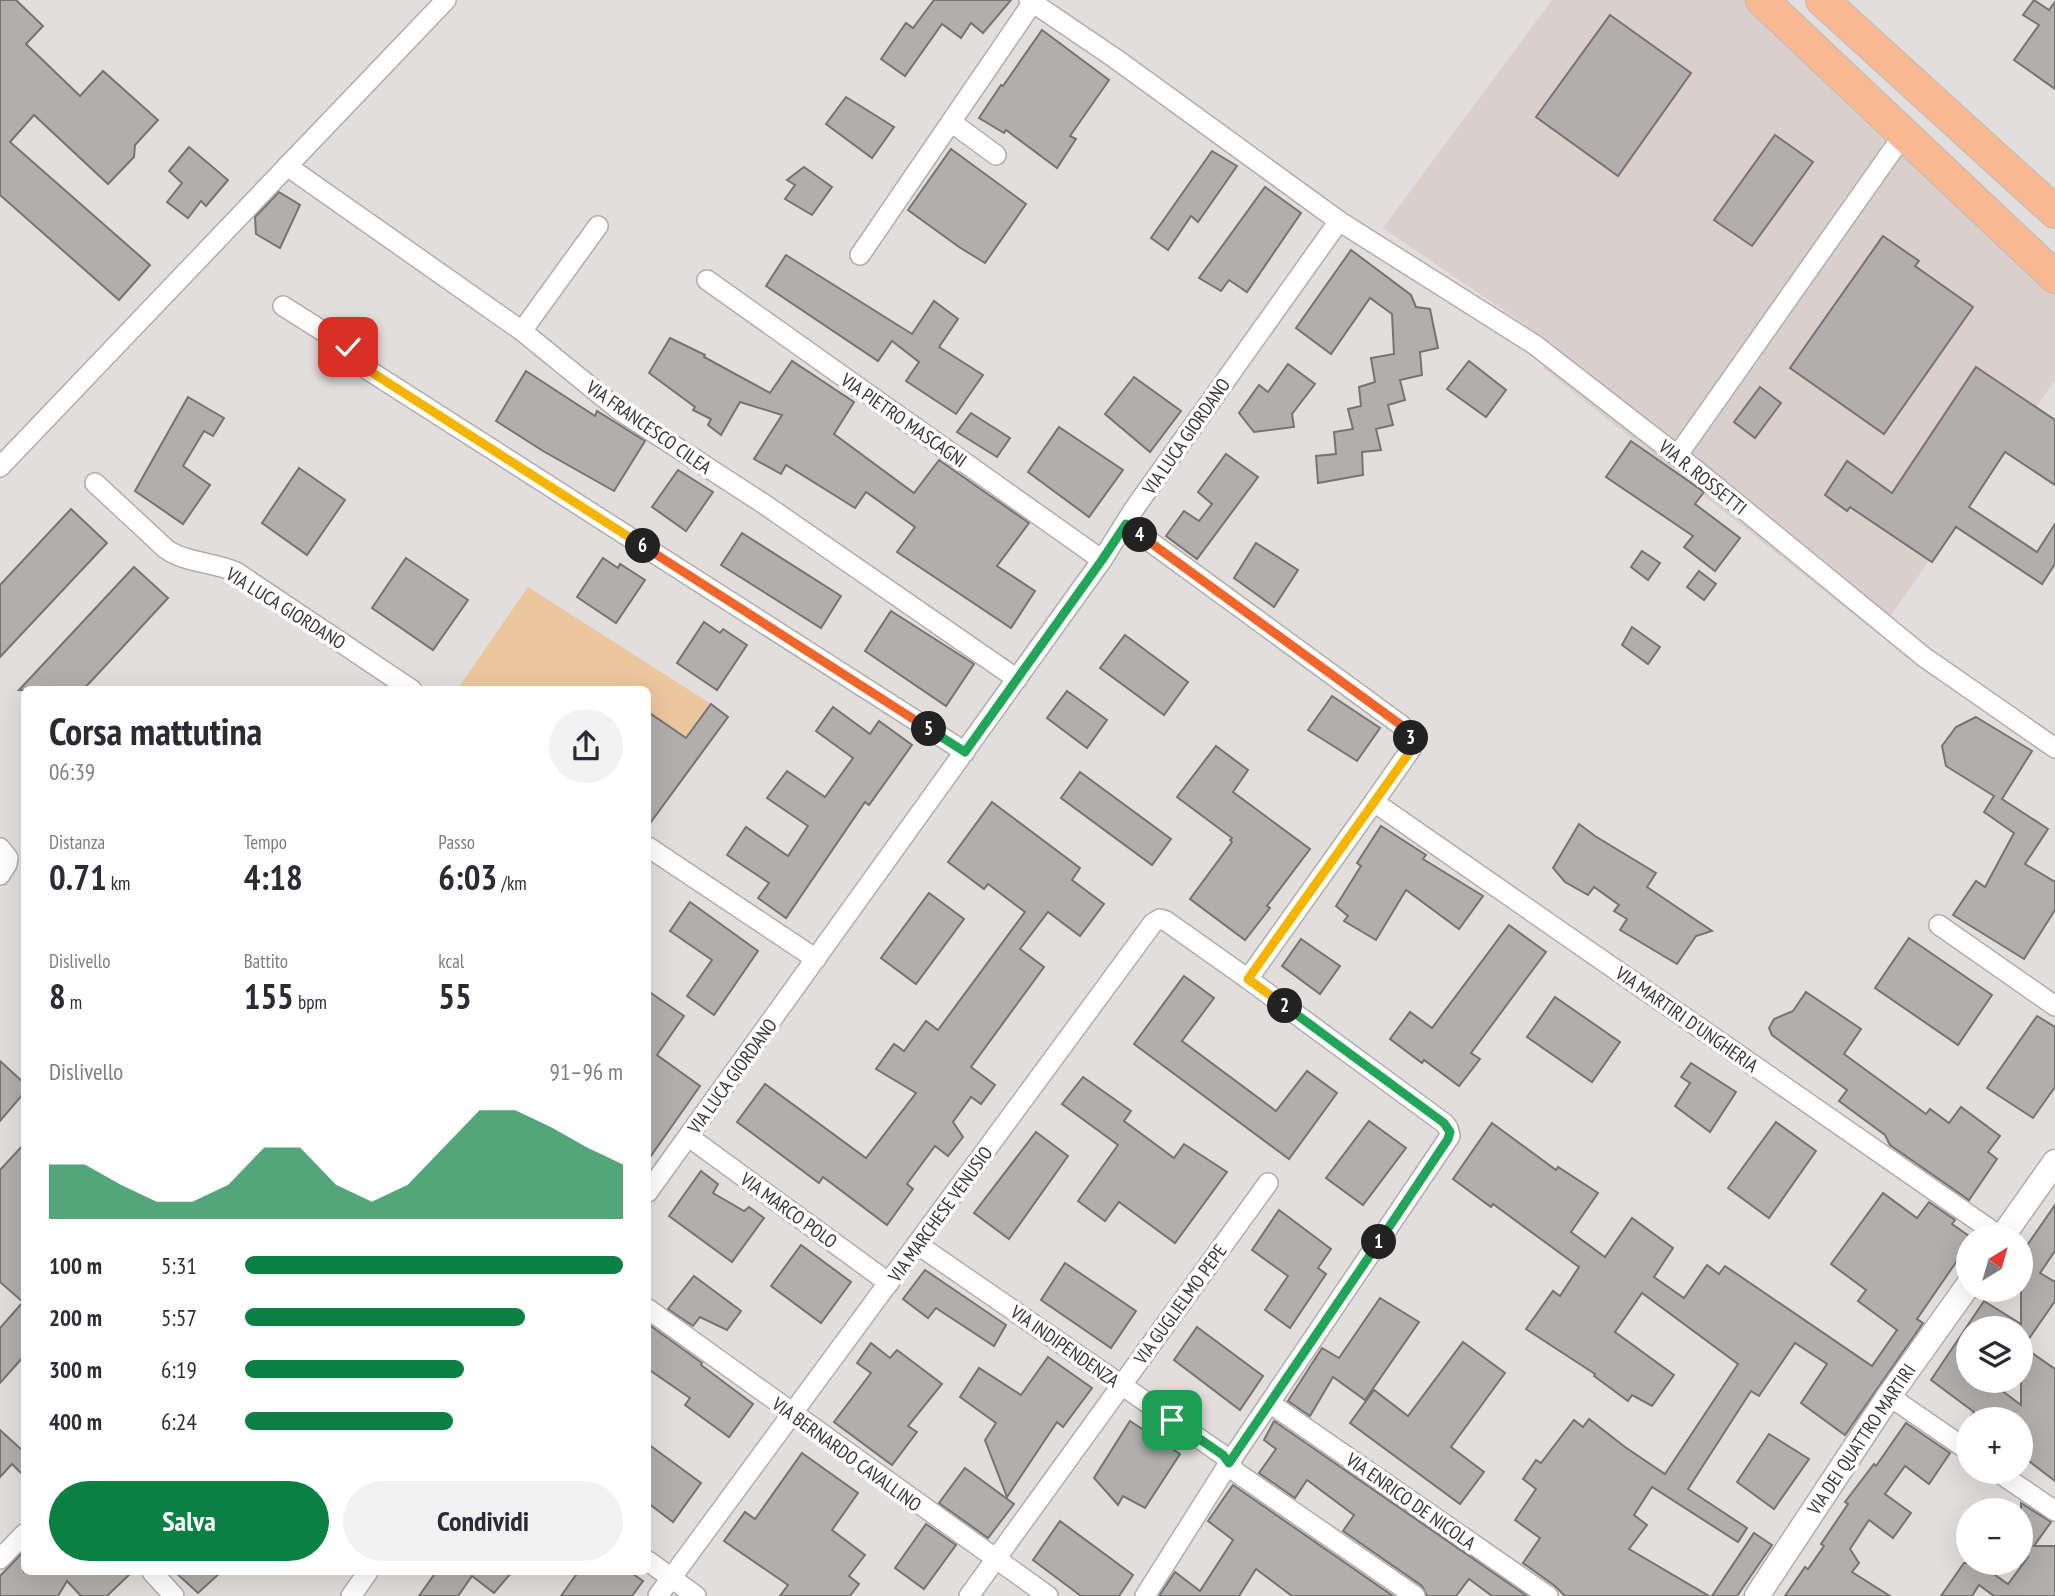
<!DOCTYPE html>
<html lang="it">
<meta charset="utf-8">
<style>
:root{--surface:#fff;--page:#f2f2f3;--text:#2b2b33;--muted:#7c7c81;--accent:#0b8043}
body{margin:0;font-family:"PT Sans Narrow",sans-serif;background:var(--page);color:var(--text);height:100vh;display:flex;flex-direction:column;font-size:26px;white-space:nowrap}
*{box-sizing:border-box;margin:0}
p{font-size:23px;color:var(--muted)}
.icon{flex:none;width:38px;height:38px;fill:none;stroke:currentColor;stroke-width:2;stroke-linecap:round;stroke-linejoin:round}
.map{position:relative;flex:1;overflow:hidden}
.drawer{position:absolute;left:21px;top:686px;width:630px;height:889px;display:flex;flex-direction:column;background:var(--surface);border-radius:10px;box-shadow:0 7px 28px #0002}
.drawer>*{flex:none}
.needle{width:46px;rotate:37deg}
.buttons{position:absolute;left:1956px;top:1225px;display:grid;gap:14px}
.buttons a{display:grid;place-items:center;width:77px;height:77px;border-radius:50%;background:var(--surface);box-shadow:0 7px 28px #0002;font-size:35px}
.pin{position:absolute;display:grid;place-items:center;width:60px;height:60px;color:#fff;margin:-30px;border-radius:14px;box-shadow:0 4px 10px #0006}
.km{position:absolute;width:35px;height:35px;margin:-18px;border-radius:50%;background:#222;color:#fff;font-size:19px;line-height:35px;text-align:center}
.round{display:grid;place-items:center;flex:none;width:74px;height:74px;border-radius:37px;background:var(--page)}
.summary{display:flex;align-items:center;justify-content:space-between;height:119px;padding:0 28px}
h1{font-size:38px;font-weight:700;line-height:52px}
.stats{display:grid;grid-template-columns:repeat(3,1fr);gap:10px;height:119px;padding:7px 28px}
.stats div{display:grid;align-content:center}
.stats b{font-size:35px;font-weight:700}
.stats small{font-size:19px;font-weight:400}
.stats p{font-size:19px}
.chart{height:196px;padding:14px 28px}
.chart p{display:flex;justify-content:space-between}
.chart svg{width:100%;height:126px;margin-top:7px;fill:var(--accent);opacity:.7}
.action{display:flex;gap:14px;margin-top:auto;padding:14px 28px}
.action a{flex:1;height:80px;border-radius:42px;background:var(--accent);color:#fff;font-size:28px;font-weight:700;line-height:80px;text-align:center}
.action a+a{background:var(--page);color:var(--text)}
ul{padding:0 28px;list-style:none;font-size:23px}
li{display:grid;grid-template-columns:112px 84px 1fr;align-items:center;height:52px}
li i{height:18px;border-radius:9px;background:var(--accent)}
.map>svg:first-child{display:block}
.built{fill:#dbcfcc}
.green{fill:#ecc69d}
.building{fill:#b2aeae;stroke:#777373;stroke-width:2}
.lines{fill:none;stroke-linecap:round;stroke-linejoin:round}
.minor-casing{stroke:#b1adac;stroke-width:22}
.tertiary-casing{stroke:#b1adac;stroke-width:27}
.primary-casing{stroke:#bbb;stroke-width:34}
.minor{stroke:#fff;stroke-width:19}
.tertiary{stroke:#fff;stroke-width:24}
.primary{stroke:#f8b992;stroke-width:32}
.split-1-casing{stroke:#fff;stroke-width:14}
.split-2-casing{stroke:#fff;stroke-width:14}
.split-3-casing{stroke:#fff;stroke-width:14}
.split-4-casing{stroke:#fff;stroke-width:14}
.split-5-casing{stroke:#fff;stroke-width:14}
.split-6-casing{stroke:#fff;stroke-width:14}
.split-7-casing{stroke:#fff;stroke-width:14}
.split-1{stroke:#22a559;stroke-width:9}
.split-2{stroke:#22a559;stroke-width:9}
.split-3{stroke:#f5b400;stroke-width:9}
.split-4{stroke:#f0652b;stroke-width:9}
.split-5{stroke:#22a559;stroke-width:9}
.split-6{stroke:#f0652b;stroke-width:9}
.split-7{stroke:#f5b400;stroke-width:9}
.labels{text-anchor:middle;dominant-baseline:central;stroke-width:7;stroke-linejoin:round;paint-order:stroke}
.street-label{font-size:19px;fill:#373636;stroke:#fff}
</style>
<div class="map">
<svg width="2055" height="1596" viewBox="0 0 2055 1596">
<rect width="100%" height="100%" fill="#e2dedd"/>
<polygon class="built" points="1552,0 1746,0 2055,291 2055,380 1878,634 1543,368 1557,347 1383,228"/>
<polygon class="green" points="528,587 711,704 648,790 648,690 457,690"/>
<g class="building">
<polygon points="0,0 16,0 43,26 26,44 80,96 103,71 158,120 135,145 134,157 108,184 34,115 10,142 150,265 119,300 0,195"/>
<polygon points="934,0 1011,0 983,33 971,23 961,38 942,24 905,76 881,59 906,23 913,28"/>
<polygon points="2034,0 2049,10 2055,2 2055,89 2014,60 2039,25 2023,15"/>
<polygon points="1610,15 1691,73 1618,176 1536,117"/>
<polygon points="1042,30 1109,80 1070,136 1076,139 1057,168 1006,130 1004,133 979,118 1001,85 1003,86"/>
<polygon points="846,97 894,127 872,158 826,124"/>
<polygon points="1775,135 1813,162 1752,246 1714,220"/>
<polygon points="189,147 228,180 206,206 201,201 188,218 167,202 182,183 169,171"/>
<polygon points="951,149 1026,204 985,263 959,247 908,210"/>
<polygon points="1212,151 1237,166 1198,222 1191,216 1168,250 1151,238"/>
<polygon points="804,167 832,187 812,215 785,199 795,185 787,180"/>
<polygon points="1265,187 1301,213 1247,292 1229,280 1221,291 1199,278"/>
<polygon points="279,192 300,205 280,248 256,234 255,217"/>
<polygon points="1883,236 1919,261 1915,266 1973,307 1884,434 1790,368"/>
<polygon points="1351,250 1411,295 1416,307 1430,309 1438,348 1420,352 1422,375 1400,380 1405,400 1388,405 1393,425 1376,429 1381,450 1362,452 1363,475 1318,483 1316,456 1336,454 1334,432 1353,429 1348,409 1361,406 1359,387 1375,382 1371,358 1394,354 1392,314 1370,298 1331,354 1296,328"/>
<polygon points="786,255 912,334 934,301 958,319 939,347 983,375 956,414 906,381 919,362 892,341 878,361 766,286"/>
<polygon points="670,338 705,355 704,357 770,393 792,361 854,402 834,434 914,493 939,460 1029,523 997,566 1035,591 1011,628 897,552 915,527 866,492 855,508 786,465 781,474 754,459 782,415 740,402 721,435 708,425 711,419 693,410 695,407 649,373"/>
<polygon points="1469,361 1506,390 1486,417 1447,389"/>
<polygon points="1288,364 1315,384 1292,414 1294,427 1254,432 1239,413 1259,385 1268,392"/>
<polygon points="1976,367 2055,420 2055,485 2005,452 1969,507 2037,552 2055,524 2055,564 2042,584 1956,527 1932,562 1850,507 1847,511 1825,495 1847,461 1892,493"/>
<polygon points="526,371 595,416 597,411 645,441 614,491 543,451 496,421"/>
<polygon points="1134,377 1181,411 1150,452 1105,414"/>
<polygon points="1760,387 1781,403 1755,438 1734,422"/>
<polygon points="188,397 224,418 213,436 204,431 183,466 210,485 183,524 135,491"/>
<polygon points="971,413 1010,438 997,457 957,432"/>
<polygon points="1059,427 1123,470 1089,517 1028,472"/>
<polygon points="1631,441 1704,492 1695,504 1740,538 1715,571 1684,547 1693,536 1606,477"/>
<polygon points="1226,454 1258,477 1197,559 1166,536 1184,511 1199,521 1212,504 1198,492"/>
<polygon points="299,468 345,500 307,555 262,523"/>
<polygon points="678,470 713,492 686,531 652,507"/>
<polygon points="71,509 107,543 0,657 0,585"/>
<polygon points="742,533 841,596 821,628 721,565"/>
<polygon points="1256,543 1298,570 1274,607 1234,578"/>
<polygon points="1642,551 1660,563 1648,580 1631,567"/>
<polygon points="406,558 468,600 433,650 372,608"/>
<polygon points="603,558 618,568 620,564 645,580 616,623 577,597"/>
<polygon points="134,567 168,598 83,690 19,690"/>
<polygon points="1699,571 1716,584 1704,600 1687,587"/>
<polygon points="891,611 974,664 946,706 865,651"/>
<polygon points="704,622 720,633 723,629 747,645 717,690 677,663"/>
<polygon points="1632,627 1660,647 1648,664 1622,645"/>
<polygon points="1125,635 1188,682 1164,715 1100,668"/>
<polygon points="1067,691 1107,720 1087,748 1047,718"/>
<polygon points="1332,696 1380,728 1357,761 1308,730"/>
<polygon points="711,704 728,717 648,826 648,712 686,738"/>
<polygon points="833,707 870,734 879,721 912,745 869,805 865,802 786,918 758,898 769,883 727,855 746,827 788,856 808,826 767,798 787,771 825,797 853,758 816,731"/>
<polygon points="1976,717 2032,751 2002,799 2048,829 2025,864 2055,882 2055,910 2024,959 1953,915 1976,881 1985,887 2014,833 1984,812 1994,796 1946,766 1942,746 1956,727"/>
<polygon points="1216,746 1248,770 1233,792 1310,849 1267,906 1270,908 1245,940 1190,899 1232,842 1230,840 1232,838 1177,797"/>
<polygon points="1080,772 1171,839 1152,865 1061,798"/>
<polygon points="992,802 1080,868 1072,880 1104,904 1080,936 1048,912 1020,949 1044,967 971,1067 995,1085 981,1104 971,1097 953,1122 963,1137 948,1156 935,1146 907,1184 913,1189 887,1225 823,1177 819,1183 737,1122 765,1084 866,1158 916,1093 876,1069 894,1044 904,1051 926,1021 938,1030 1025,912 988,884 984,889 948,862"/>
<polygon points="1579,824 1595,836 1656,873 1647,887 1712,931 1696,936 1677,964 1620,930 1627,919 1614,911 1619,905 1594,887 1588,895 1565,882 1553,868"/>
<polygon points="1381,826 1426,855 1423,859 1483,896 1459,929 1406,890 1376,940 1344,921 1348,916 1336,906 1361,866 1357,863"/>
<polygon points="929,893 964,919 916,984 881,958"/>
<polygon points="690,902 758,951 714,1015 687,996 712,960 670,931"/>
<polygon points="1509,925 1546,952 1471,1053 1480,1059 1459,1086 1424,1060 1422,1063 1390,1039 1410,1012 1432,1028"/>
<polygon points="1909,938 1992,995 1958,1045 1875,988"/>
<polygon points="1301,939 1340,966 1320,994 1282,966"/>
<polygon points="1184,976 1214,998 1182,1041 1276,1111 1307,1071 1337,1093 1289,1159 1134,1044"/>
<polygon points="648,991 684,1016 657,1055 700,1086 648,1160"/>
<polygon points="1806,992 1861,1029 1844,1054 1926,1114 1930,1109 1949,1123 1961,1107 2000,1136 1988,1152 1997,1159 1969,1200 1890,1145 1885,1135 1839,1101 1847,1090 1772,1035 1769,1028 1774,1019 1793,1011"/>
<polygon points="1555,997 1620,1042 1592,1082 1527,1037"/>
<polygon points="2037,1016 2055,1027 2055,1087 2033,1118 1987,1088"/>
<polygon points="0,1061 24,1083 24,1093 0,1121"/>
<polygon points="1691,1063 1736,1092 1710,1132 1675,1106 1690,1083 1681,1077"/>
<polygon points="1083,1077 1131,1111 1124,1121 1174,1158 1184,1144 1227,1172 1175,1243 1119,1202 1105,1221 1078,1201 1118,1145 1062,1104"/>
<polygon points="1369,1121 1406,1148 1363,1205 1326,1178"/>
<polygon points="1776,1122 1816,1151 1769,1218 1728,1188"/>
<polygon points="1492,1123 1556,1170 1558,1167 1598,1193 1571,1232 1605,1257 1632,1218 1673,1248 1654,1277 1684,1298 1707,1265 1719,1274 1725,1266 1872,1366 1897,1330 1858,1301 1866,1290 1831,1264 1883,1193 1917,1218 1929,1202 1955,1220 1952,1224 1969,1236 1969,1260 1961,1255 1917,1319 1923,1323 1845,1435 1801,1403 1827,1364 1795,1343 1759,1396 1751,1391 1688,1489 1747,1528 1738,1542 1652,1487 1634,1515 1647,1525 1629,1549 1709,1596 1565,1596 1555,1586 1523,1563 1540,1538 1515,1520 1536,1489 1523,1479 1536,1460 1541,1463 1574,1420 1583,1427 1589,1419 1625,1447 1665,1474 1738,1364 1642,1293 1615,1332 1674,1375 1652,1406 1632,1395 1628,1401 1594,1376 1595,1374 1526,1329 1553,1291 1560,1296 1579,1267 1493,1204 1491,1207 1453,1179"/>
<polygon points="1036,1132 1068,1156 1009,1239 974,1213"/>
<polygon points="24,1144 24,1356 0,1383 0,1328 23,1302 0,1282 0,1170"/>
<polygon points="701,1171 718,1184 713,1193 744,1211 749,1207 764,1218 732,1262 669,1216"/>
<polygon points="2055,1205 2055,1251 2040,1273 2055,1282 2055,1301 2021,1350 2021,1328 1969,1328 1969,1381 1989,1381 2021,1405 2021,1367 2032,1353 2055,1369 2055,1481 2021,1455 2021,1419 1969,1419 1974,1412 1931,1380 1984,1301 2021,1324 2021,1254"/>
<polygon points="1279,1210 1331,1249 1318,1268 1326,1274 1290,1328 1265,1310 1288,1276 1252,1250"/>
<polygon points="801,1245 851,1282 821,1323 771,1286"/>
<polygon points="1065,1263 1136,1311 1111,1348 1041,1300"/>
<polygon points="925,1270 1006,1325 994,1346 936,1308 928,1318 903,1299"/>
<polygon points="694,1276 741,1311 727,1330 700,1317 693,1326 668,1309"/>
<polygon points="1380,1298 1419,1322 1365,1400 1333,1377 1310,1416 1288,1401 1322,1348 1339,1358"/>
<polygon points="648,1324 702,1363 701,1365 753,1404 729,1437 685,1405 690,1398 648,1369"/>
<polygon points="1197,1327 1263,1376 1240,1410 1174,1360"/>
<polygon points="1463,1342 1505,1373 1451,1447 1484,1472 1460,1504 1350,1423 1374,1390 1408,1416"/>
<polygon points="871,1343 890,1358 897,1350 942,1384 908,1426 917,1432 892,1465 834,1422 871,1373 857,1363"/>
<polygon points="1048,1357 1092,1388 1063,1427 1057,1422 1007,1497 985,1440 996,1423 960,1397 979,1368 1021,1395"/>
<polygon points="1130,1421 1180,1454 1145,1508 1123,1496 1118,1505 1094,1478"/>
<polygon points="1274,1421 1527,1596 1492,1596 1469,1579 1456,1596 1427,1596 1422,1586 1343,1531 1354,1515 1307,1480 1295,1498 1259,1473 1276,1449 1264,1440"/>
<polygon points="1906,1423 1950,1453 1929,1484 1905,1466 1885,1494 1911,1513 1893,1538 1869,1520 1850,1549 1859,1563 1852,1572 1890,1596 1785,1596 1805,1567 1808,1569 1824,1546 1821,1544 1848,1504 1845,1502 1874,1464 1876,1466"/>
<polygon points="0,1430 24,1452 24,1476 12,1464 0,1477"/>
<polygon points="1769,1434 1809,1459 1774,1509 1737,1482"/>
<polygon points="648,1444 701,1483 673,1522 648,1503"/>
<polygon points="802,1453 858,1493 832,1530 865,1555 849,1576 859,1584 850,1596 780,1596 788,1585 724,1541 745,1512 755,1519"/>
<polygon points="965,1468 1014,1504 988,1538 939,1503"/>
<polygon points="1233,1485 1393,1596 1292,1596 1256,1569 1239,1596 1159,1596 1175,1572 1200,1591 1233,1540 1208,1521"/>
<polygon points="2021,1503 2051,1522 2034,1546 2055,1546 2055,1596 1994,1596 1979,1585 1972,1596 1941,1596 1964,1563 1978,1563 2008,1584 2028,1557 2026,1556 2021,1564"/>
<polygon points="1060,1521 1133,1575 1119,1596 1081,1596 1033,1560"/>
<polygon points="926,1524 956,1545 924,1589 895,1568"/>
<polygon points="1754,1533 1772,1545 1737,1596 1712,1596"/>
<polygon points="24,1551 24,1572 132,1572 107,1596 81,1596 67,1581 58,1596 0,1596 0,1576"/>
<polygon points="175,1572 221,1572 198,1593"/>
<polygon points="436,1572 512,1572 494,1593 472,1576 458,1596 419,1596"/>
<polygon points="578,1572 630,1572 643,1581 632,1596 561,1596"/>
</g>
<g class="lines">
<g class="minor-casing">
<g id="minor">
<polyline points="1029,0 1116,59 1339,221 1535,345 1697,471 1924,657 2055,748"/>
<polyline points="951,122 996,155"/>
<polyline points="287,166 522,331 619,410 764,504 1017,679"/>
<polyline points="860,255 1033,2"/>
<polyline points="707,280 1102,560"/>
<polyline points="283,306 348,347 365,368 965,752"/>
<polyline points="522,331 598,226"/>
<polyline points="1677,456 1904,134"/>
<polyline points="0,467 446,0"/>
<path d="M95,483L166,549C186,563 213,562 236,572L412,690"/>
<path d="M1126,524L1401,725C1408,733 1412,738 1411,749L1374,802L2001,1237"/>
<polyline points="648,847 816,959"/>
<polyline points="0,848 8,858 7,864 0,875"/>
<polyline points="1939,925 2055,1006"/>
<polyline points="689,1137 889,1283"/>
<polyline points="648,1192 1102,560 1134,509 1339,221"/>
<polyline points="917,1244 1223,1455 1236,1472 1415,1596"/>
<polyline points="648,1309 1048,1596"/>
<polyline points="1889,1396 1969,1451"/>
<polyline points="1274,1406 1548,1596"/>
<polyline points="1998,1472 2055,1511"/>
<polyline points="0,1559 24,1534"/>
<polyline points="648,1561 696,1596"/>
<polyline points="152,1572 174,1596"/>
<polyline points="351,1596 368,1572"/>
<polyline points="658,1596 1153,923 1160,919 1166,921 1248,979"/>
<polyline points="969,1596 1268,1183"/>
<polyline points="1145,1596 1229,1463 1450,1136 1448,1128 1444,1123 1248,979 1374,802"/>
</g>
</g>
<g class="tertiary-casing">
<g id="tertiary">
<polyline points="2002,1237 2055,1162"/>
<polyline points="1757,1596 1889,1396 1969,1284"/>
</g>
</g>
<g class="primary-casing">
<g id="primary">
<polyline points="1762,0 2055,277"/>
<polyline points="1822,0 2055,212"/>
</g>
</g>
<use href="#minor" class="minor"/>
<use href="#tertiary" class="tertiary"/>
<use href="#primary" class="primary"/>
</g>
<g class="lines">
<g class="split-1-casing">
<polyline id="split-1" points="1172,1420 1223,1455 1229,1463 1379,1242"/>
</g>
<g class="split-2-casing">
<polyline id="split-2" points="1285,1006 1444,1123 1450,1132 1448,1139 1379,1242"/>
</g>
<g class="split-3-casing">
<polyline id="split-3" points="1285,1006 1248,979 1409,753 1411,749 1411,738"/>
</g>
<g class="split-4-casing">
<polyline id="split-4" points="1140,535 1401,725 1411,738"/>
</g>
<g class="split-5-casing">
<polyline id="split-5" points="929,729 965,752 1102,560 1126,524 1140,535"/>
</g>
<g class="split-6-casing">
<polyline id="split-6" points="643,546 929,729"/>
</g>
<g class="split-7-casing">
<polyline id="split-7" points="348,347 365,368 643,546"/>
</g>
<use href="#split-1" class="split-1"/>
<use href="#split-2" class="split-2"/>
<use href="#split-3" class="split-3"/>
<use href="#split-4" class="split-4"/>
<use href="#split-5" class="split-5"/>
<use href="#split-6" class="split-6"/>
<use href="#split-7" class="split-7"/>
</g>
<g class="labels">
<g class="street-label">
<text transform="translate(904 420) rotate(35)">VIA PIETRO MASCAGNI</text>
<text transform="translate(649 427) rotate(35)">VIA FRANCESCO CILEA</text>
<text transform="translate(1186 436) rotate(-55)">VIA LUCA GIORDANO</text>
<text transform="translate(1703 477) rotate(39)">VIA R. ROSSETTI</text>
<text transform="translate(286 608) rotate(32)">VIA LUCA GIORDANO</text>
<text transform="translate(1687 1019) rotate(35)">VIA MARTIRI D'UNGHERIA</text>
<text transform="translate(732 1076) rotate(-54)">VIA LUCA GIORDANO</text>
<text transform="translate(789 1210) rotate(36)">VIA MARCO POLO</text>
<text transform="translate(940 1214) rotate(-54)">VIA MARCHESE VENUSIO</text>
<text transform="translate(1180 1304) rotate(-54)">VIA GUGLIELMO PEPE</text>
<text transform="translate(1065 1346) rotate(35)">VIA INDIPENDENZA</text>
<text transform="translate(1861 1439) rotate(-56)">VIA DEI QUATTRO MARTIRI</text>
<text transform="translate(847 1454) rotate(36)">VIA BERNARDO CAVALLINO</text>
<text transform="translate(1411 1501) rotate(35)">VIA ENRICO DE NICOLA</text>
</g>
</g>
</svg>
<div class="buttons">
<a><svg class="needle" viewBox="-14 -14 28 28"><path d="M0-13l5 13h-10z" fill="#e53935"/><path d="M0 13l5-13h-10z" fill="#7c7c81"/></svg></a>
<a><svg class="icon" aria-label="layers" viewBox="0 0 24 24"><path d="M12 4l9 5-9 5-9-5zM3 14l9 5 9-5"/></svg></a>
<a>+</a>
<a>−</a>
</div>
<div class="pin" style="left:1172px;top:1420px;background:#1e9e55"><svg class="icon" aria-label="arrive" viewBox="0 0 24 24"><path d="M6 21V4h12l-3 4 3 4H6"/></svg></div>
<div class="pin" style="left:348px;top:347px;background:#d93025"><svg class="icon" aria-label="check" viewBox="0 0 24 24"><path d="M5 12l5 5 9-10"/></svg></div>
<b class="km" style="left:1379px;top:1242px">1</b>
<b class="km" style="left:1285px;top:1006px">2</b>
<b class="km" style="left:1411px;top:738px">3</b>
<b class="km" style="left:1140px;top:535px">4</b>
<b class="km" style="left:929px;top:729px">5</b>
<b class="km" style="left:643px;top:546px">6</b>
<section class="drawer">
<div class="summary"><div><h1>Corsa mattutina</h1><p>06:39</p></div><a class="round"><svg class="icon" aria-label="share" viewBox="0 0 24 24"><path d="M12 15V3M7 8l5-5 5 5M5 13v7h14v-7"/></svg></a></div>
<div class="stats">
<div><p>Distanza</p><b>0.71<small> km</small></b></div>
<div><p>Tempo</p><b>4:18</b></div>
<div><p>Passo</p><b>6:03<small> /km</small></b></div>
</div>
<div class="stats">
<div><p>Dislivello</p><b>8<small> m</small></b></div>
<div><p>Battito</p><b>155<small> bpm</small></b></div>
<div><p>kcal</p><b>55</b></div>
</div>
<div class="chart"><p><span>Dislivello</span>91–96 m</p>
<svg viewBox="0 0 160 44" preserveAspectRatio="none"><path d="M0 44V25L10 25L20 32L30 38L40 38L50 32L60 19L70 19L80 32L90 38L100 32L110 19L120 6L130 6L140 12L150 19L160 25V44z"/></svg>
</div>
<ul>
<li><b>100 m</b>5:31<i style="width:100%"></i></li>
<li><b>200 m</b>5:57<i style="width:74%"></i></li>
<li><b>300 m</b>6:19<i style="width:58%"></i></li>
<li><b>400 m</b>6:24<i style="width:55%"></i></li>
</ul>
<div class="action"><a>Salva</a><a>Condividi</a></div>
</section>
</div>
